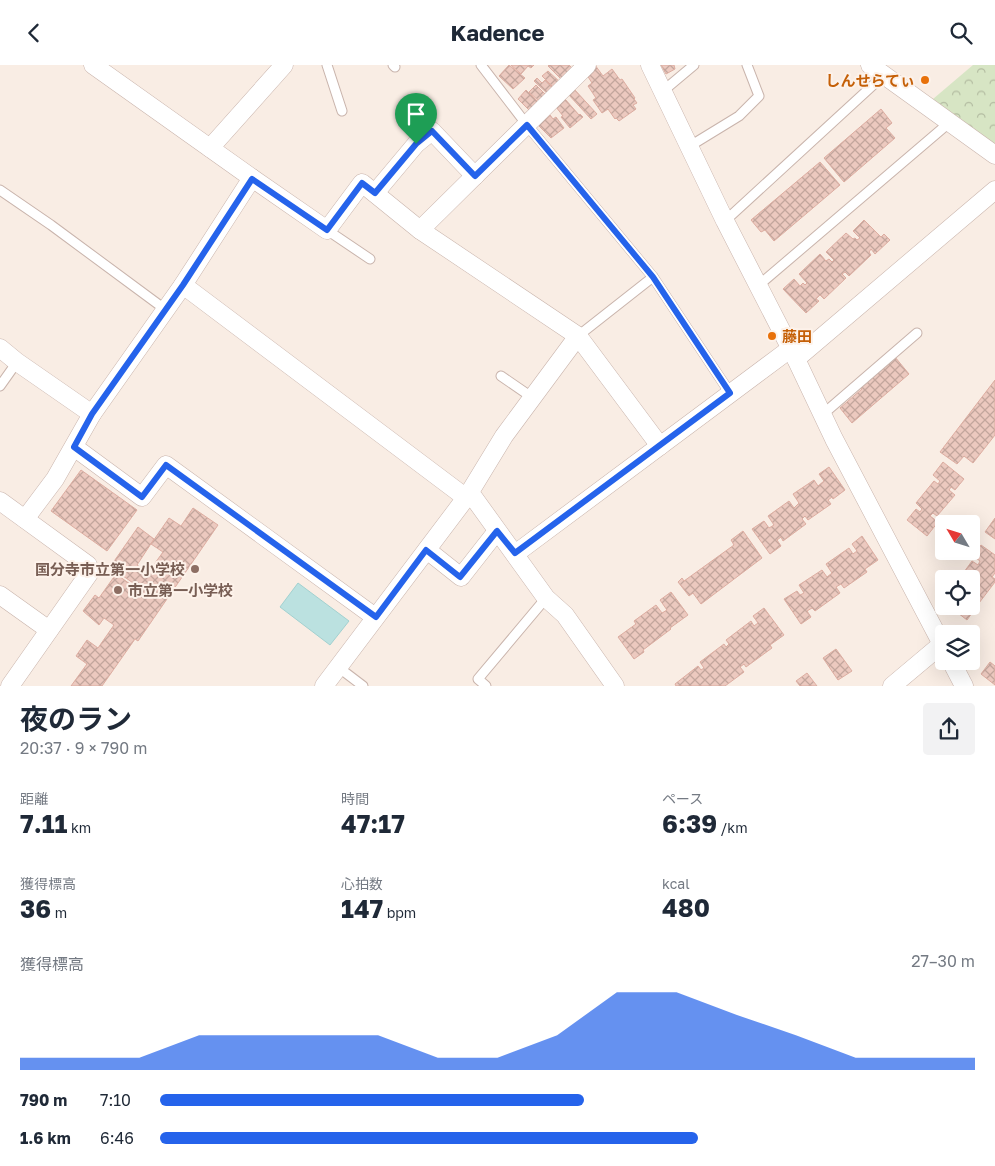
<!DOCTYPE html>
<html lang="ja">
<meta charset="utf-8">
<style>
:root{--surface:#fff;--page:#f2f2f3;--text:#1f2937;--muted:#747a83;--accent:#2563eb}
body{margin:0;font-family:"Golos Text","Noto Sans JP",sans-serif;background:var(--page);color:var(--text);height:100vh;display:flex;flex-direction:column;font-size:19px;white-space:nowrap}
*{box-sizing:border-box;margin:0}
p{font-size:16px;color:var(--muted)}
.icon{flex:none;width:28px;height:28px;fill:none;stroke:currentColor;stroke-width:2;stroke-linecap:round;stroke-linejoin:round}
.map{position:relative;height:621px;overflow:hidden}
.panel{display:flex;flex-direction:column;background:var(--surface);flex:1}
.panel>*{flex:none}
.needle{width:32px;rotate:308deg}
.controls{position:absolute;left:935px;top:450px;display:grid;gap:10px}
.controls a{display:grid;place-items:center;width:45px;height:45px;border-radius:5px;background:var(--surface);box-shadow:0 5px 20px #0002;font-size:25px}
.pin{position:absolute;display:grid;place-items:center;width:42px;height:42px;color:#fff;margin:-51px -21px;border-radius:50% 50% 50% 0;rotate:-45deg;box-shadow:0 0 5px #0007}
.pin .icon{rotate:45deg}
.round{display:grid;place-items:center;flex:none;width:52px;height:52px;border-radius:5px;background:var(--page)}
.summary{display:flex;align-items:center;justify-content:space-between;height:85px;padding:0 20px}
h1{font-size:28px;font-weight:700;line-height:38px}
.metrics{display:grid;grid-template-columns:repeat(3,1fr);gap:8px;height:85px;padding:5px 20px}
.metrics div{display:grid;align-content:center}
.metrics b{font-size:25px;font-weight:700}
.metrics small{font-size:14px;font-weight:400}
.metrics p{font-size:14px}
.chart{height:140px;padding:10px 20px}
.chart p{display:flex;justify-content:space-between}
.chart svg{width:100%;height:90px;margin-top:5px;fill:var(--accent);opacity:.7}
ul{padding:0 20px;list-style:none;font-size:16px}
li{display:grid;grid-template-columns:80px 60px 1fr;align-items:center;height:38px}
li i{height:12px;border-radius:6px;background:var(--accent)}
header{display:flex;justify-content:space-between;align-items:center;height:65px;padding:0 20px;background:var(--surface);font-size:22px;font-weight:700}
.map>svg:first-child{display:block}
.forest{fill:url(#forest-crowns)}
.water{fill:#bbe1e0;stroke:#a2d1d0}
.building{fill:url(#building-cross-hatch);stroke:#ddada1}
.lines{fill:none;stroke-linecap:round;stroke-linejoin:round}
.service-casing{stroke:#c9b4ac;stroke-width:11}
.minor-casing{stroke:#c9b4ac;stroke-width:19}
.service{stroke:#fff;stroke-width:9}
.minor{stroke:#fff;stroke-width:18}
.route-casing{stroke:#fff;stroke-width:10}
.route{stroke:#2563eb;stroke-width:6}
.food-dot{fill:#e8710a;stroke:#fdf2ea;stroke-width:2}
.education-dot{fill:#8d6e63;stroke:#fdf2ea;stroke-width:2}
.labels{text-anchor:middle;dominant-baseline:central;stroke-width:4;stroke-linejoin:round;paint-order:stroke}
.food-label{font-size:15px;font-weight:bold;fill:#c56008;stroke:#fdf2ea;text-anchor:end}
.education-label{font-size:15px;font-weight:bold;fill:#785e54;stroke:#fdf2ea;text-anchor:end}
</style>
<header><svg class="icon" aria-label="back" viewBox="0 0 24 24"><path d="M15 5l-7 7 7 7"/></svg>Kadence<svg class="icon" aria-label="search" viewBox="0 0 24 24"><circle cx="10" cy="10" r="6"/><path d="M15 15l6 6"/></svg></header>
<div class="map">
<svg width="995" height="621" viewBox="0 0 995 621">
<defs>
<pattern id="forest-crowns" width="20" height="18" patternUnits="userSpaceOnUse" patternTransform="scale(1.25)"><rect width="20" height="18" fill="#d7e5c4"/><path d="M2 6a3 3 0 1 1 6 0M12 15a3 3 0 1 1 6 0" fill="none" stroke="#b3bca1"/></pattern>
<pattern id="building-cross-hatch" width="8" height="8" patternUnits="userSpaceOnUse" patternTransform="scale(1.25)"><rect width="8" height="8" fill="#ecc9bf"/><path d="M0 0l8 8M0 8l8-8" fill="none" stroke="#c3a69d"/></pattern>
</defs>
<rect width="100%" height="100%" fill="#f9ede4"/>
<polygon class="forest" points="973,0 995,0 995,80 933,34"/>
<polygon class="water" points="298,518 349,556 330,580 280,542"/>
<g class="building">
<polygon points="509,0 525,13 513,24 499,11"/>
<polygon points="511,0 534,0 531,3 528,1 521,9"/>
<polygon points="549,0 569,0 574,5 563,16 548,1"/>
<polygon points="595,0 603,11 612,4 620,15 622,14 635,33 634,34 637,38 633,40 636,44 619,56 616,53 615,54 608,44 602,48 593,35 596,33 588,21 592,18 587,10"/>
<polygon points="661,0 674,0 675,4 666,9"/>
<polygon points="548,6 562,19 556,25 542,11"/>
<polygon points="537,13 542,18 545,15 554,24 549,30 534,16"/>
<polygon points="536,20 548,32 541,38 529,27"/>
<polygon points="574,24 597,49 591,54 568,29"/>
<polygon points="526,25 540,39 532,48 518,34"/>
<polygon points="565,34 579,50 580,49 583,52 570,63 561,52 563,51 556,42"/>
<polygon points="881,44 892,58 886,63 895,73 844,117 824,93"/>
<polygon points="550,50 553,54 556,52 564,63 551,73 538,60"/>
<polygon points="820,97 840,120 774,176 765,165 761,167 751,155"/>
<polygon points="864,155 881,172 884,169 890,175 875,189 871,184 869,187 871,190 849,211 845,207 842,209 846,213 824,234 820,230 816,234 819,236 806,248 783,224 794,214 800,221 803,218 805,220 807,218 799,209 820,189 826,196 829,194 832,197 834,195 826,187 846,168 853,174 855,173 857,175 860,173 853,166"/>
<polygon points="895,292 909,309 852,358 840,343 862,324 860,321"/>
<polygon points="995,315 995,370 973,398 964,391 957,399 940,387"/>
<polygon points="943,397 964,414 955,425 951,422 949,425 955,430 937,451 933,448 930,451 938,457 927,471 907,455 916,444 920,447 922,444 916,438 934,416 938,419 940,416 933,410"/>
<polygon points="829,402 845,425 833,434 832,432 828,435 831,439 808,455 805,451 802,454 806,459 783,476 781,472 777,475 781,481 770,489 752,464 764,456 769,463 774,460 768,451 789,436 794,443 799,438 793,429 814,415 818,421 824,416 819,409"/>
<polygon points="81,405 137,445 107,486 51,446"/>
<polygon points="193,443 218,460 138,576 135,574 102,621 71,621 87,599 76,591 87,575 98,583 114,560 104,553 99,560 83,546 95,530 99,533 116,509 137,524 139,522 110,502 138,462 154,474 137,500 148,508 163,487 151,479 169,453 181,461"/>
<polygon points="995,453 995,474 985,467"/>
<polygon points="743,466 762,493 701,539 693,528 689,531 678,517 682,513 684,516 734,480 731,475"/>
<polygon points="862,471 878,495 865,504 867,507 844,523 841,519 836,522 840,528 815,546 812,543 807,546 811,552 801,559 784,534 797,526 800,530 804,528 799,520 822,505 827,512 832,508 826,499 849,483 853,489 857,486 852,479"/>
<polygon points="981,480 995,490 995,508 992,512 995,514 995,517 979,538 977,536 974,539 977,541 967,555 949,541 971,541 971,514 959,514 972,496 978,500 980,496 973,491"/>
<polygon points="671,527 688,550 670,563 671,564 643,585 644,587 634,594 618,572 636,559 634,556 656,540 662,548 667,545 660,535"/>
<polygon points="764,543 784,570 770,580 772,583 746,602 744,599 740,602 744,607 725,621 676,621 675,619 698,601 701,605 704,603 700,597 724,579 726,582 729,579 726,575 751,556 754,561 758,558 753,551"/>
<polygon points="836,584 852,606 838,615 823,593"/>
<polygon points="990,597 995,601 995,620 981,609"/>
<polygon points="807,608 817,621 800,621 796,616"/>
</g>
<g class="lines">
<g class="service-casing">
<g id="service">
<polyline points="327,0 342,46"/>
<polyline points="393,0 395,2"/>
<polyline points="481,0 527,60 653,212 730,328"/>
<polyline points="663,26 694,0"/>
<polyline points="690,81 739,51 759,31 747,0"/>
<polyline points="0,125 51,160 166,245"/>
<polyline points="725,156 884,10"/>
<polyline points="327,165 370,194"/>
<polyline points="759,220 950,57"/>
<polyline points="578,271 653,212"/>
<polyline points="501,311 533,333"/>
<polyline points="0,321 17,297"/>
<polyline points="822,350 917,268"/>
<polyline points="338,602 363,621"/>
<polyline points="486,621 478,614 546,533"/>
</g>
</g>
<g class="minor-casing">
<g id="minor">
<polyline points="93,0 252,113 327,165 362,118 420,165 578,271 660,381"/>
<polyline points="650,0 725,156 796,294 834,374 944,583"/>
<polyline points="870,0 995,90"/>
<polyline points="210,83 284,0"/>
<polyline points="375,128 416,79 432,66 475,111"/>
<polyline points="420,165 587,0"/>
<polyline points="183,220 461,429 468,430 474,433 546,533 565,550 615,621"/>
<polyline points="0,283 17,297 92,349"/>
<polyline points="796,294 995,125"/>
<polyline points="74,382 142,432 166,400 375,552"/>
<polyline points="0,436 88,500 90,507 10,621"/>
<polyline points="25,454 55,414 92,349 183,220 252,113"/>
<polyline points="427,485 461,512 497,466"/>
<polyline points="515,489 790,284"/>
<polyline points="0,530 49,565"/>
<polyline points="951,596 964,621"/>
<polyline points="324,621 468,430 504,371 578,271"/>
<polyline points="892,621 942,579"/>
</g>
</g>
<use href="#service" class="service"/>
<use href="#minor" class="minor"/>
</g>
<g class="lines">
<g class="route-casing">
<polygon id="route" points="527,60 653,212 730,328 515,488 497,466 460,512 426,485 376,552 166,400 142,432 74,382 92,349 183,220 252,114 327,165 362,118 375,128 416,79 432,66 475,111"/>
</g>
<use href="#route" class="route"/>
</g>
<g class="food-dot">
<circle cx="925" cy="15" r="5"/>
<circle cx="772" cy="271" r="5"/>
</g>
<g class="education-dot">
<circle cx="195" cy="504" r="5"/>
<circle cx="118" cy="525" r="5"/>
</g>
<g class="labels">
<g class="food-label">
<text x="915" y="15">しんせらてぃ</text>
<text x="782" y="271" text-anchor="start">藤田</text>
</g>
<g class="education-label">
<text x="185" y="504">国分寺市立第一小学校</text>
<text x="128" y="525" text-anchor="start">市立第一小学校</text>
</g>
</g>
</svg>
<div class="controls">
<a><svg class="needle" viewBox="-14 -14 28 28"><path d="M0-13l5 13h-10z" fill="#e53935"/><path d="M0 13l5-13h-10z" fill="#747a83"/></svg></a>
<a><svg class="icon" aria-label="locate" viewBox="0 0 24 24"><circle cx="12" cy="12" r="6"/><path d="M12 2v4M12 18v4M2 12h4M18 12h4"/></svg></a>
<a><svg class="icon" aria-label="layers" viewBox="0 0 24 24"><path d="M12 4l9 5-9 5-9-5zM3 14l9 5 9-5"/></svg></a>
</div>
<div class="pin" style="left:416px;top:79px;background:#1e9e55"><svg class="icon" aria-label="arrive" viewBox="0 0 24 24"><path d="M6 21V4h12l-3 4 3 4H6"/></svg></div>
</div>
<section class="panel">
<div class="summary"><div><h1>夜のラン</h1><p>20:37 · 9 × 790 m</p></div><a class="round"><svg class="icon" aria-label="share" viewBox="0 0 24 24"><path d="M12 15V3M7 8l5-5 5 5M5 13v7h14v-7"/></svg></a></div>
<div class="metrics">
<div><p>距離</p><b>7.11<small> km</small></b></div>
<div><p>時間</p><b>47:17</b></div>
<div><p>ペース</p><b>6:39<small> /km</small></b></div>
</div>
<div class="metrics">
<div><p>獲得標高</p><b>36<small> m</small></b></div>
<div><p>心拍数</p><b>147<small> bpm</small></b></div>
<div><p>kcal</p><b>480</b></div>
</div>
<div class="chart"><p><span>獲得標高</span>27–30 m</p>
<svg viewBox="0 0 160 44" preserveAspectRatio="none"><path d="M0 44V38L10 38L20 38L30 27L40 27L50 27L60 27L70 38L80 38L90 27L100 6L110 6L120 17L130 27L140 38L150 38L160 38V44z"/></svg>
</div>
<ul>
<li><b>790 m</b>7:10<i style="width:52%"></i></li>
<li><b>1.6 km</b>6:46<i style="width:66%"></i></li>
</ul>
</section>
